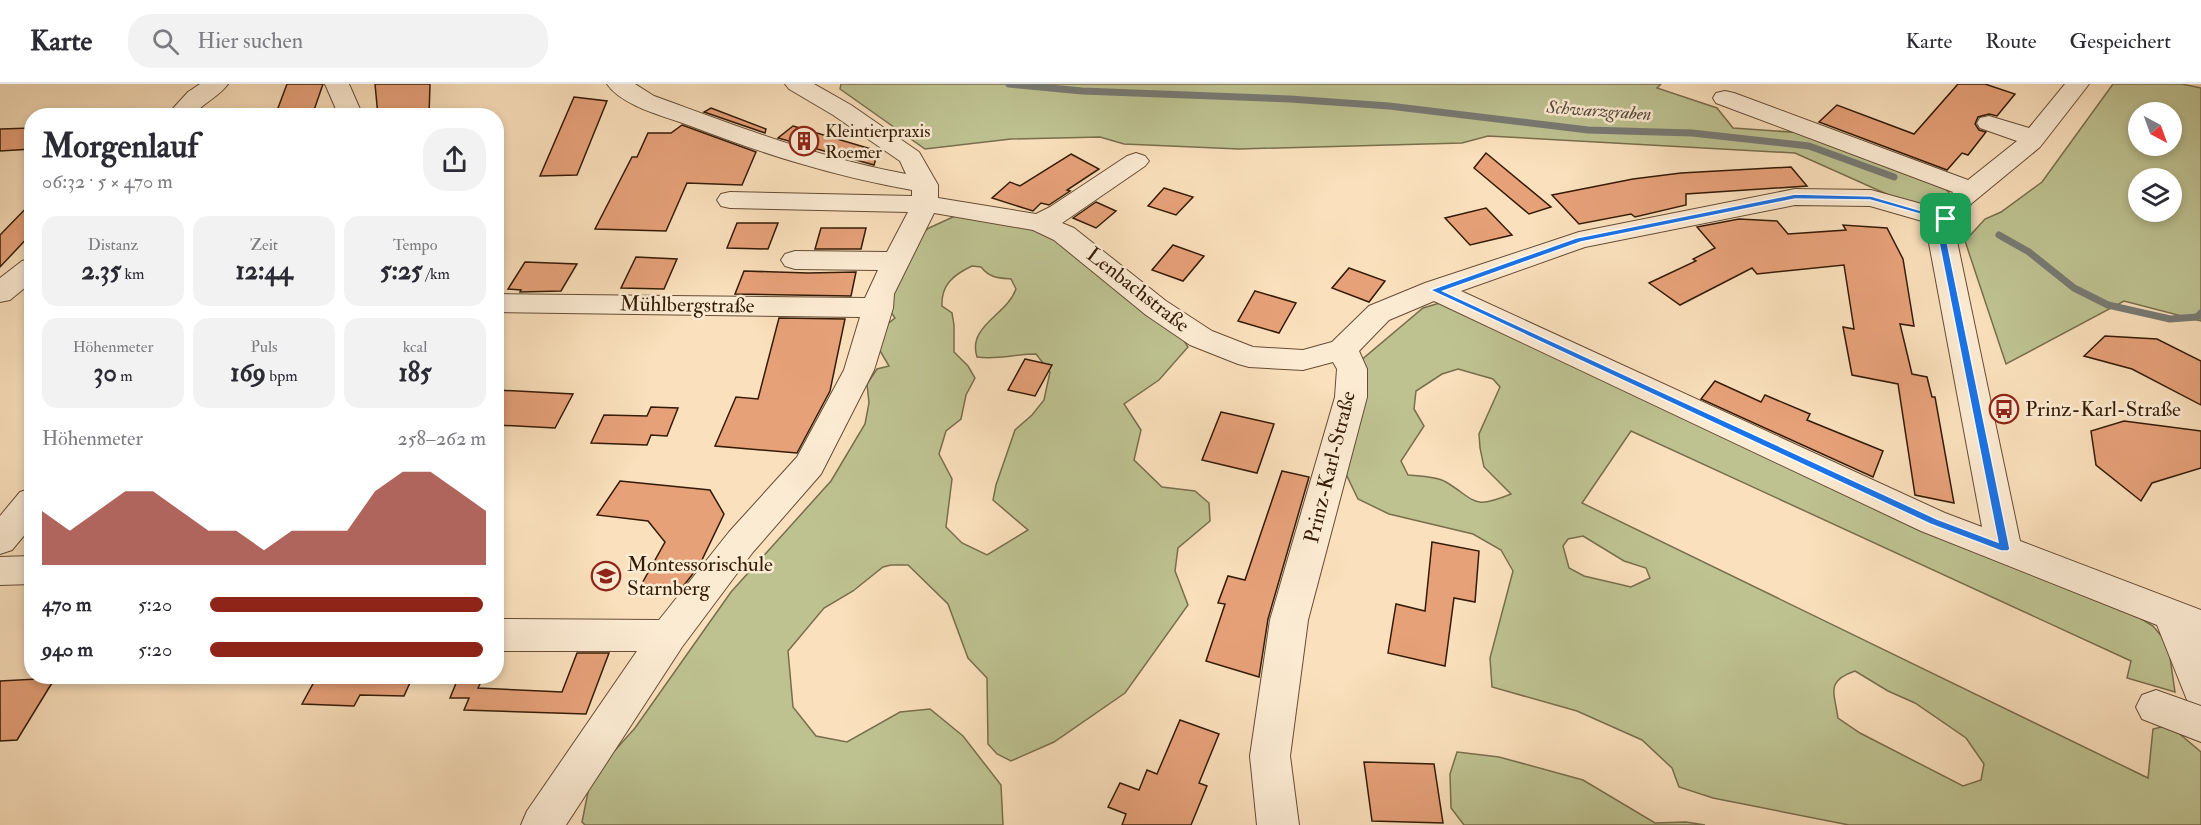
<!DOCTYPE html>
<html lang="de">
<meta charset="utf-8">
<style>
:root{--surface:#fff;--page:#f2f2f3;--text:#2b2b33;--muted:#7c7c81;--line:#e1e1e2;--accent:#8f2418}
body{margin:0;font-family:"IM FELL Double Pica",serif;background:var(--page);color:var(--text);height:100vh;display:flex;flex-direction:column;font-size:22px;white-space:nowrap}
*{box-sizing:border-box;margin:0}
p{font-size:20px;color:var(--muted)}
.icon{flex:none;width:33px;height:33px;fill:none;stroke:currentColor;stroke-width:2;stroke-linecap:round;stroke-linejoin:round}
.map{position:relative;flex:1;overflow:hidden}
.panel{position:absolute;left:24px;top:24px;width:480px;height:576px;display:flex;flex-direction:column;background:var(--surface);border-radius:24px;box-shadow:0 3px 9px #0003}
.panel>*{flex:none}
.needle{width:39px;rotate:139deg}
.buttons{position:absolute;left:2128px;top:18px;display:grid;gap:12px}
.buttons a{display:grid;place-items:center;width:54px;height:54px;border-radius:50%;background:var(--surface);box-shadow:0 3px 9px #0003;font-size:30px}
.pin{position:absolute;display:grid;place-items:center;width:51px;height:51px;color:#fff;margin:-26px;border-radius:12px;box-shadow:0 3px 9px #0006}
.round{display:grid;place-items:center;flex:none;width:63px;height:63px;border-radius:24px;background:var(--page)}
.headline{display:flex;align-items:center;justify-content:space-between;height:102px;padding:0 18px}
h1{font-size:33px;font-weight:700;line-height:45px}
.stats{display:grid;grid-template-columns:repeat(3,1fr);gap:9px;height:102px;padding:6px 18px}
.stats div{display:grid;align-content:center;border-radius:15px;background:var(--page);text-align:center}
.stats b{font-size:26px;font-weight:700}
.stats small{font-size:16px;font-weight:400}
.stats p{font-size:16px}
.chart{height:168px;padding:12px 18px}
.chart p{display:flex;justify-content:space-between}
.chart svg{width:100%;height:108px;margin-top:6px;fill:var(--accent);opacity:.7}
ul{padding:0 18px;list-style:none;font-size:20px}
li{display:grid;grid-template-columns:96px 72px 1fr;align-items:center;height:45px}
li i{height:15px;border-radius:8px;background:var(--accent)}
header{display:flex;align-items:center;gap:36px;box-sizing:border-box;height:84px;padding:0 30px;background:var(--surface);border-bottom:2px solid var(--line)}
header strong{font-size:28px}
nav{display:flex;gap:33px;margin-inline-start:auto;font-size:21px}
.search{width:420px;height:54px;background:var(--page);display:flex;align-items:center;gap:15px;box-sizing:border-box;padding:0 21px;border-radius:24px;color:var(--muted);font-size:22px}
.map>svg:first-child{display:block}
.green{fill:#bec291;stroke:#796e4c;stroke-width:1.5;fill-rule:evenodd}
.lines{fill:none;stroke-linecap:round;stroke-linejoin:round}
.stream{stroke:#787a74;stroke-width:7}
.building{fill:#e7a179;stroke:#341b06;stroke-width:1.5}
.minor-casing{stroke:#664c34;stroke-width:2}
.minor{fill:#fcebd3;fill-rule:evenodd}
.route{fill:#1a73e8;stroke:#fff;stroke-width:1.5;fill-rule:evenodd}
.labels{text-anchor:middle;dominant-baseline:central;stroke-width:5;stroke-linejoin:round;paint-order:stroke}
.far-water-label{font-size:18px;font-style:italic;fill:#564b3d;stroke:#fcebd3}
.far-poi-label{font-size:18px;fill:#341b06;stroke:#fcebd3;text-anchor:start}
.street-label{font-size:21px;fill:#341b06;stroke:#fcebd3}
.poi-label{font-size:21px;fill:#341b06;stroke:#fcebd3;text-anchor:start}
</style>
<header>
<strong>Karte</strong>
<div class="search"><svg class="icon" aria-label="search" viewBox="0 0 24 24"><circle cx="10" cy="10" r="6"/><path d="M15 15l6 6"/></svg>Hier suchen</div>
<nav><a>Karte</a><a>Route</a><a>Gespeichert</a></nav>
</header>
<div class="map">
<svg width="2201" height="741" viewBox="0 0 2201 741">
<rect width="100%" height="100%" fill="#fae0bc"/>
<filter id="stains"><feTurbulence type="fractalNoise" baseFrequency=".00333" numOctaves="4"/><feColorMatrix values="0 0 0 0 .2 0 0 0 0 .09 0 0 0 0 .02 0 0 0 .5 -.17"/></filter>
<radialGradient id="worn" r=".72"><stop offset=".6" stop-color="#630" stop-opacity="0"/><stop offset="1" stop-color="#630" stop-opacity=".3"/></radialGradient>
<g class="green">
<polygon points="841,0 1661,0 1657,4 1717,24 1733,44 1805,49 1944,102 1949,109 1932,124 1909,120 1795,69 1488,52 1462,59 1239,65 1124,60 1100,53 1011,55 925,65 840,5"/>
<path d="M2113,0H2182L2201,4V237L2124,217L2006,280L1965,157L1985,135L2001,128L2042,98ZM2139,28H2172V62H2139ZM2139,94H2172V128H2139Z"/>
<path d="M955,132L999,135L1056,151L1180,250L1188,263L1159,296L1124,320L1141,346L1134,376L1162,403L1195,407L1209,419L1210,437L1178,464L1175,487L1188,521L1125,609L1054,658L1011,677L997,670L988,660L987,594L968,574L948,520L908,481H891L883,483L853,507L824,524L788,567L793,623L816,652L847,658L900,628L930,625L963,652L1001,701L1003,741H585L582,738L591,693L635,644L731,508L831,397L865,340L869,319L867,300L877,285L889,282L879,265L881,245L895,234L888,224L911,157L929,144ZM972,182L981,183C990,194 998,194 1011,195L1016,205C1007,231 967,242 977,273C998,276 1015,270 1036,270L1050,288L1044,316L1032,331L1015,346L996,401L993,416L1028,446L987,471L962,459L946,443L952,395L939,370L946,347L961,335L966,311L975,294L968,282L954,268V241L952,229L942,222C941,201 953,191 972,182Z"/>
<path d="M1443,218L2119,521L2153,542L2168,560L2175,608L2127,594L2131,577L1631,347L1582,419L2148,694L2153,645L2169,641L2201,668V741H1849L1713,714L1679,703L1672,684L1642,656L1577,627L1492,603L1490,574L1513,487L1501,466L1473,450L1389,430L1358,415L1346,390L1359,278L1423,224ZM1458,285L1493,295L1500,303L1479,350L1480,364L1484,383L1511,410C1472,426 1477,417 1446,398C1436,392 1419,392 1408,391L1401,377L1424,342L1414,325L1416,307L1442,290ZM1583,452L1624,477L1646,484L1650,494L1631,503L1584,492L1569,484L1563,462L1568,455ZM1855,587L1888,607L1915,619L1966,654L1984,680L1981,696L1963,702L1860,649L1838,634C1834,607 1826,597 1855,587Z"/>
<polygon points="1457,668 1499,673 1583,696 1655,739 1686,738 1705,741 1464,741 1451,724 1450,690"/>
</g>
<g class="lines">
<g class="stream">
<polyline points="1009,0 1082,7 1290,15 1389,22 1588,46 1692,49 1809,62 1894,93"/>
<polyline points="1999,151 2029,168 2074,204 2108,221 2170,235 2197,233 2201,229"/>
</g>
</g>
<g class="building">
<polygon points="287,0 323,0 312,32 275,32"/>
<polygon points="375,0 430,0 429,32 378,32"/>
<polygon points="1958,0 1985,0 2015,10 1997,32 1989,30 1978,33 1975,40 1979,46 1986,48 1968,71 1962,69 1947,86 1819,38 1837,21 1914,50"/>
<polygon points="574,13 607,17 577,91 540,92"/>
<polygon points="711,24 766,45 765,49 704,28"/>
<polygon points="682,41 756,68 742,101 687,99 666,147 595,145 632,73 637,73 648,49 671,49"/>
<polygon points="793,42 878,67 874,81 778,54"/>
<polygon points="32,44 32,65 0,67 0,45"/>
<polygon points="1486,69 1551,123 1529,130 1474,84"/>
<polygon points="1071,70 1099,85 1067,106 1070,107 1049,121 1041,119 1033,127 992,114 1010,98 1020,102"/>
<polygon points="1791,83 1807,102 1686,110 1686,121 1635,133 1631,130 1579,140 1552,111 1633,95 1681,89"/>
<polygon points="1164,104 1193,113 1176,131 1148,122"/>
<polygon points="32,118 32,149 0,183 0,151"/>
<polygon points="1096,118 1116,127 1096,144 1073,134"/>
<polygon points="1486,124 1512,151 1470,161 1445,134"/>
<polygon points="1739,135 1777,137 1788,150 1846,146 1843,141 1887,144 1903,175 1914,242 1900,240 1912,290 1927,293 1932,313 1935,313 1954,419 1915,411 1898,300 1852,291 1843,243 1854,245 1844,181 1757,190 1752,184 1680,221 1649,199 1696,177 1693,175 1715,164 1697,143"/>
<polygon points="737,139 778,139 768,165 727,164"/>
<polygon points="821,144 866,144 861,165 815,165"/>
<polygon points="1173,161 1204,172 1183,197 1152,186"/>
<polygon points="636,173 677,175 664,205 621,204"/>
<polygon points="525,178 577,180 561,207 520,208 521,206 508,205"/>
<polygon points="1349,184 1385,197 1369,218 1332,204"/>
<polygon points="744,187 808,189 856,188 851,212 735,210"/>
<polygon points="1255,207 1296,219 1279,249 1238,237"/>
<polygon points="779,234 845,235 830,307 797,369 715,362 736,313 758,315"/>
<polygon points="2105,252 2157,255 2201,277 2201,321 2132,285 2084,272"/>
<polygon points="1025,275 1052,281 1035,312 1008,306"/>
<polygon points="1715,297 1761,318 1765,311 1810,330 1807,336 1883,367 1873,393 1701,315"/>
<polygon points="496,306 573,310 555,344 496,341"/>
<polygon points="651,323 678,324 667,352 651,351 647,361 591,359 604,331 647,332"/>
<polygon points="1221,328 1274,340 1257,389 1202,376"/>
<polygon points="2124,337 2201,347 2201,384 2152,399 2141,417 2096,381 2091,347"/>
<polygon points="1282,387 1309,393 1268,535 1259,593 1206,577 1225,520 1218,519 1228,492 1245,496"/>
<polygon points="620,397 710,406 724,430 699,482 681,505 640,503 665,458 648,437 597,431"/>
<polygon points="1432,458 1479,467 1475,518 1454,514 1445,582 1388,569 1396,520 1425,527"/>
<polygon points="577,569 609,569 586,630 464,626 469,614 450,614 459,592 484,592 478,604 562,608"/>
<polygon points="345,592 413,592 404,612 360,611 354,622 302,620 314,598 345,599"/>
<polygon points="55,594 17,656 0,657 0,597"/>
<polygon points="1180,636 1219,650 1199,699 1207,702 1191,741 1122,741 1126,730 1108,723 1120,699 1139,706 1147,686 1157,690"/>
<polygon points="1364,678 1434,680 1443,739 1372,737"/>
</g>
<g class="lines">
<g class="minor-casing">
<g id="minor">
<path d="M200,0H228C221,11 202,20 192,32H166L188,8Z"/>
<polygon points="325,0 349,0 363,32 339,32"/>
<path d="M607,0H635L654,12C737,42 818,74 906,90L900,77L833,31L789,5L785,0H814L851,21L919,68L938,101V114L1036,130L1050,123L1127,72L1136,69L1145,72L1149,77L1145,82L1062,139L1074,144L1166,217L1212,247L1253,263L1303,266L1332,258L1369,222L1425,199L1579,148L1795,105L1871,106L1940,125L1953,108L1716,19L1713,14L1716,9L1725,7L1734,9L1968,96L2017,57L1980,44L1977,39L1980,34L1989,32L2029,44L2065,0H2089L2040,63L1972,119L1954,143L2020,457L2201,526V621L2187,616L2157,541L1921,447L1434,217L1389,236L1359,267L1367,285V313L1308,536L1290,672L1299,741H1257L1250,672L1270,536L1335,313L1337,285L1333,278L1303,286L1249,283L1238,280L1190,261L1146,231L1054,156L1033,146L934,129L894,210L893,224L874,286L821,390L753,468L682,563L566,741H521L527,727L637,567H496V535L659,536L729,448L797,373L844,286L860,233L496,228V210L865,214L878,186L795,185L785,182L781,176L785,170L795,167L887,168L908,128L730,124L721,122L717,116L721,110L730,108L912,112V106C832,92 764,70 688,41C664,32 622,22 607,0ZM1795,121L1870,122L1929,139L1926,143L1982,443L1945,429L1461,207L1585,163Z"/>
<polygon points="32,174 32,198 10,216 0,218 0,194 22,177"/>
<polygon points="32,404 32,442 12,466 0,470 0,432 20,408"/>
<polygon points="32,472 32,500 0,501 0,473"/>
<polygon points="2156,606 2201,622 2201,658 2142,635 2136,623 2142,611"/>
</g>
</g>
<use href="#minor" class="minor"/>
</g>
<path class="route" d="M1795,110L1871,112L1950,135L1944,143L2010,465L2008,467H2001L1930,440L1430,206L1576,154ZM1795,115L1870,116L1941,136L1936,143L1998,458L1937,435L1443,207L1581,158Z"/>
<defs>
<g id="building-ring" transform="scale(1.5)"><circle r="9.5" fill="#fcebd3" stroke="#8f2418" stroke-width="1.5"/><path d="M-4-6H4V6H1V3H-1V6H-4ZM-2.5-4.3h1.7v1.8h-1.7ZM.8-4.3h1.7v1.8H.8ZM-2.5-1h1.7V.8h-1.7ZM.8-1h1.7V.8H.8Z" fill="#8f2418"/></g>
<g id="bus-ring" transform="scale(1.5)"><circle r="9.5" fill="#fcebd3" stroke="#8f2418" stroke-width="1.5"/><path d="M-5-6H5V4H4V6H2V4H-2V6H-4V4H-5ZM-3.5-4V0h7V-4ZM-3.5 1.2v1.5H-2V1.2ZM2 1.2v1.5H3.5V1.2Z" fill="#8f2418"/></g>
<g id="school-ring" transform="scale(1.5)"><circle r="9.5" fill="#fcebd3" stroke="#8f2418" stroke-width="1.5"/><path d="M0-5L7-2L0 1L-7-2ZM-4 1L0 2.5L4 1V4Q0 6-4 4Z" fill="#8f2418"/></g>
</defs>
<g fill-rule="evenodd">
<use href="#building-ring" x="804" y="57"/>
<use href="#bus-ring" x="2004" y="325"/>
<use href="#school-ring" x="606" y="492"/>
</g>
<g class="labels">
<g class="far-water-label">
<text transform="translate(1599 27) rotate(4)">Schwarzgraben</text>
</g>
<g class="far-poi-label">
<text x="825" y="47">Kleintierpraxis<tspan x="825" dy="21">Roemer</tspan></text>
</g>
<g class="street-label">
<text transform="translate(1138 206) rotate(38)">Lenbachstraße</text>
<text transform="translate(687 221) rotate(1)">Mühlbergstraße</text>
<text transform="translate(1330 383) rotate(-76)">Prinz-Karl-Straße</text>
</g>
<g class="poi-label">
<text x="2025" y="325">Prinz-Karl-Straße</text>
<text x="627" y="480">Montessorischule<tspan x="627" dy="24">Starnberg</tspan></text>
</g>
</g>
<rect width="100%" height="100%" filter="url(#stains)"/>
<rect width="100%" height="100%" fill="url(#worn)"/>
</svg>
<div class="buttons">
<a><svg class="needle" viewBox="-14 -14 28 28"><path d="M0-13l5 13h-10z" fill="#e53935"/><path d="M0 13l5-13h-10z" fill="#7c7c81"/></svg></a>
<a><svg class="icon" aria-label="layers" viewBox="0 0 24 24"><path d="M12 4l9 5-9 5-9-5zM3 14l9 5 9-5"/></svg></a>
</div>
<div class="pin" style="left:1946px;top:135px;background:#1e9e55"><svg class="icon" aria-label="arrive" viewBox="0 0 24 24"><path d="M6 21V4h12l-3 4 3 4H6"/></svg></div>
<section class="panel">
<div class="headline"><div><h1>Morgenlauf</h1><p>06:32 · 5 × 470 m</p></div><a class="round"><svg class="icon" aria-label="share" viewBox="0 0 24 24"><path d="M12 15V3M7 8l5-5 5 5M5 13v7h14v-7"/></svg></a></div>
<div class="stats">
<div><p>Distanz</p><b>2.35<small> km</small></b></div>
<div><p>Zeit</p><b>12:44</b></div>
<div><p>Tempo</p><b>5:25<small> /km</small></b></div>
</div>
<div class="stats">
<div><p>Höhenmeter</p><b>30<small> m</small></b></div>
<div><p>Puls</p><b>169<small> bpm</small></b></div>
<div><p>kcal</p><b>185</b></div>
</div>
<div class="chart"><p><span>Höhenmeter</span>258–262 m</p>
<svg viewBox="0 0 160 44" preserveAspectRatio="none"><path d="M0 44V22L10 30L20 22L30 14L40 14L50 22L60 30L70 30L80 38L90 30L100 30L110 30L120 14L130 6L140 6L150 14L160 22V44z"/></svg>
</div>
<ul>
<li><b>470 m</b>5:20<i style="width:99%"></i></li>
<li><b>940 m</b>5:20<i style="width:99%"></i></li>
</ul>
</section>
</div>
